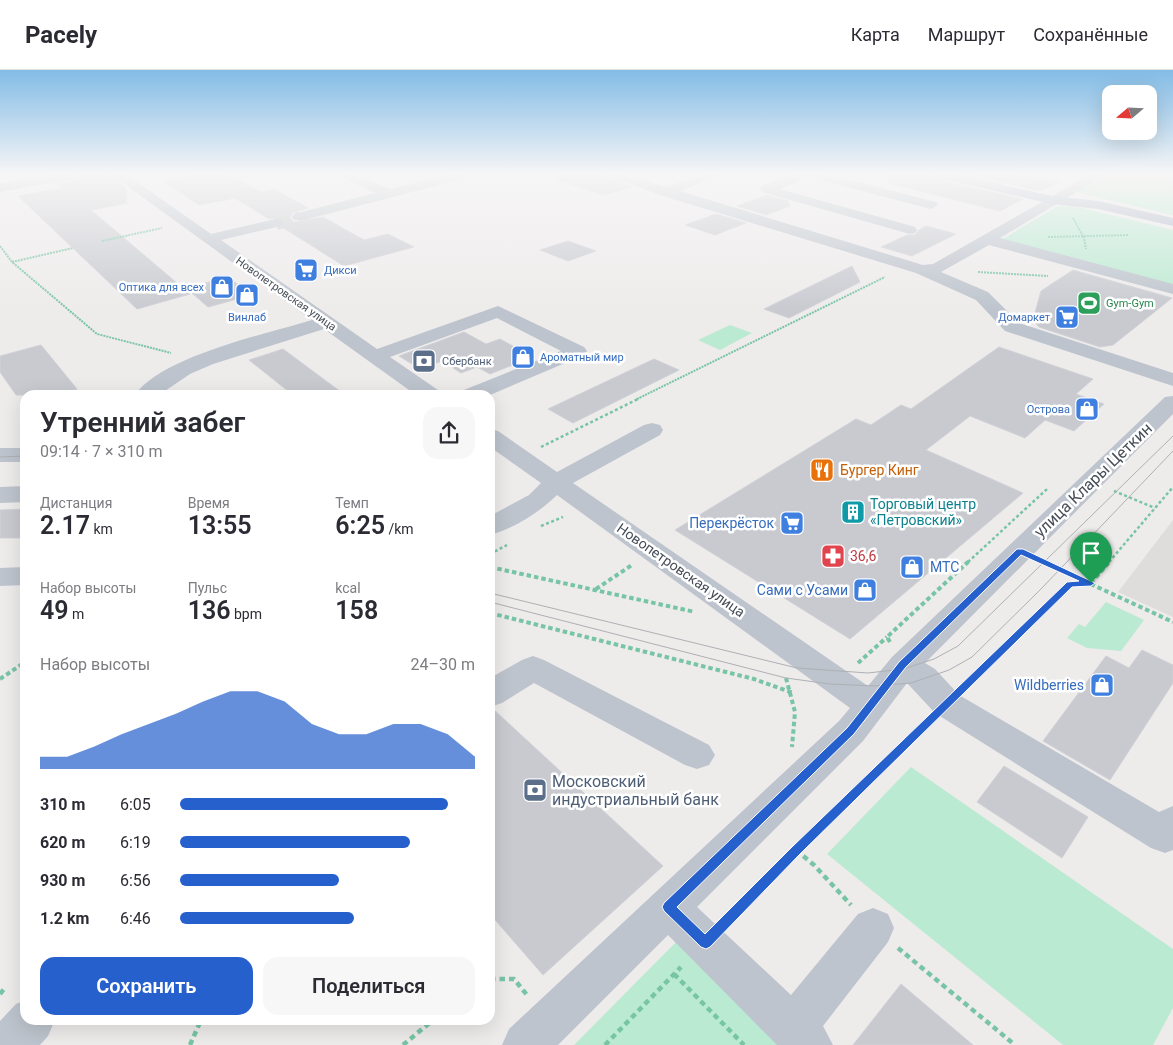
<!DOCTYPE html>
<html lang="ru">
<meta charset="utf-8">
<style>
:root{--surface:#fff;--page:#f7f7f7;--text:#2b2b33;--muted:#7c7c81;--line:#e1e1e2;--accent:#2660cd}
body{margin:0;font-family:Roboto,sans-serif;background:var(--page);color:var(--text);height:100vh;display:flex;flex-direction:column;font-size:19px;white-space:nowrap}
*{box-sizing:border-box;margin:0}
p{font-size:16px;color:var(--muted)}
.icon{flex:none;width:28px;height:28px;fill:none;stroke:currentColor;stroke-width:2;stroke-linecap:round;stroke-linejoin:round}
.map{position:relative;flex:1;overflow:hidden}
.side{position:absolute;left:20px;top:320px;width:475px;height:635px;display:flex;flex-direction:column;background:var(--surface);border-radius:15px;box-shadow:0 5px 20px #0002}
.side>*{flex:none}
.needle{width:32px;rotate:251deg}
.buttons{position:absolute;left:1102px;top:15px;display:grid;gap:10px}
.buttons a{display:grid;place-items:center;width:55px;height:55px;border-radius:10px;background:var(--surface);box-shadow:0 5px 20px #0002;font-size:25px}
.pin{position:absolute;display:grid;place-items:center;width:42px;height:42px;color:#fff;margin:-51px -21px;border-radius:50% 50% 50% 0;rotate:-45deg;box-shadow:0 0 5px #0007}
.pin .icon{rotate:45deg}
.round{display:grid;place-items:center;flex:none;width:52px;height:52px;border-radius:15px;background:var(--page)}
.summary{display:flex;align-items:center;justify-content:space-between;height:85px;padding:0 20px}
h1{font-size:28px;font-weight:600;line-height:38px}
.figures{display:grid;grid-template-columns:repeat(3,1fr);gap:8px;height:85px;padding:5px 20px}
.figures div{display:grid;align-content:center}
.figures b{font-size:25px;font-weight:600}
.figures small{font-size:14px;font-weight:400}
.figures p{font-size:14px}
.chart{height:140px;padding:10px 20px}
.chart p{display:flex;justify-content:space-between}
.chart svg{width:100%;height:90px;margin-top:5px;fill:var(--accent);opacity:.7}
.cta{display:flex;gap:10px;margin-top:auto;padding:10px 20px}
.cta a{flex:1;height:58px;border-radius:15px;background:var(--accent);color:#fff;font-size:20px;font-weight:600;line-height:58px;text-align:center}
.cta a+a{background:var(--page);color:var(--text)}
ul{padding:0 20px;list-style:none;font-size:16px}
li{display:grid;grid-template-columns:80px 60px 1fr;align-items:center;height:38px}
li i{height:12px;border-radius:6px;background:var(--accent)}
header{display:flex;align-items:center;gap:30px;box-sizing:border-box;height:70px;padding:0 25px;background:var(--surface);border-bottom:1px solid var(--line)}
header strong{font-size:24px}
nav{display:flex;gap:28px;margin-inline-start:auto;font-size:18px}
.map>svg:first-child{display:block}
.education{fill:#dfdddc}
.green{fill:#bbead2}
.building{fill:#c8cad0;stroke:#d0d1d7}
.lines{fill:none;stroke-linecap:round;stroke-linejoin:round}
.minor-tunnel{stroke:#cccbcd;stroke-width:14;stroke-dasharray:14 8;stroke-linecap:butt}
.path-far3{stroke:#77c5a5;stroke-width:2;stroke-dasharray:2 1;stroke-linecap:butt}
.path-far2{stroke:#77c5a5;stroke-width:2.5;stroke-dasharray:3 2.5;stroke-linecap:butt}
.path-far1{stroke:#77c5a5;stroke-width:4;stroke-dasharray:4.5 3;stroke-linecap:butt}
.path{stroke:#77c5a5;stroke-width:4.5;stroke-dasharray:5.5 4;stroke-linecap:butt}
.minor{fill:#bdc4cd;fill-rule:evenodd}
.major{fill:#adb8c9;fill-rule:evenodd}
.tram{stroke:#aeb0b5;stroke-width:1}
.route{fill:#2660cd;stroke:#fff;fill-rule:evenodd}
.labels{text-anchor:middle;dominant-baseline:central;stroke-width:5;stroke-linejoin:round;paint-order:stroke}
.far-shop-label{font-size:11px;fill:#366cbe;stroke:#fff;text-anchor:end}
.far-street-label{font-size:11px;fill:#454d57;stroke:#fff}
.far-leisure-label{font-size:11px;fill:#27864d;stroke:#fff;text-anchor:start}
.far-service-label{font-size:11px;fill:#4e5e75;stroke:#fff;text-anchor:start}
.food-label{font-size:14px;fill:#c56008;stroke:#fff;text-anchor:start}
.culture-label{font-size:14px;fill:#0d838f;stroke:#fff;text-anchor:start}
.shop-label{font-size:14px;fill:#366cbe;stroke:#fff;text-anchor:end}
.health-label{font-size:14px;fill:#be3a42;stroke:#fff;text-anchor:start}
.street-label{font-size:14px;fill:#454d57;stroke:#fff}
.near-street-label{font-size:16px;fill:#454d57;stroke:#fff}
.near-service-label{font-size:16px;fill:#4e5e75;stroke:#fff;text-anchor:start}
</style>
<header>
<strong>Pacely</strong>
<nav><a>Карта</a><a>Маршрут</a><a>Сохранённые</a></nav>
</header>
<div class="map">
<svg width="1173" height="975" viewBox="0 0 1173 975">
<rect width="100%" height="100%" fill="#eeebeb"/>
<polygon class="education" points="1173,450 1173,547 1118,522"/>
<g class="green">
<polygon points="1109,105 1173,105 1173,145 1075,122"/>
<polygon points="1063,136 1078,137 1173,160 1173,215 1001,170 1056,137"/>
<polygon points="730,255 752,263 720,280 698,270"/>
<polygon points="1106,532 1144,550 1121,581 1087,578 1067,568 1079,554 1085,557"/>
<polygon points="911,697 1173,879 1173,938 1153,975 1063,975 827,784"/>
<polygon points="678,870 785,975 574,975"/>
</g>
<g class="building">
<polygon points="80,105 110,105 126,118 127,130 125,131 128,133 91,140 190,224 137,239 18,126 62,118 56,114 72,111"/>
<polygon points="192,105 230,105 261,122 274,119 308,138 292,143 290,148 294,152 323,147 364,170 388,164 414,177 344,196 282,157 285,152 281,148 269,149 235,128 199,135 163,111"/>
<polygon points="555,105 604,105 632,117 604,125 555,109"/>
<polygon points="889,105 935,105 938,110 1023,129 1000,141 888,113"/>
<polygon points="971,105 1027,105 1059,112 1040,121"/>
<polygon points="767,125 788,131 790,136 766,145 737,136"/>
<polygon points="716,144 746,153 715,165 685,155"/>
<polygon points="926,156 956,164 912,186 881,177 907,165 915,165 919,160"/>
<polygon points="568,171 596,181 568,191 540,180"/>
<polygon points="852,196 860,212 789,248 764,239"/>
<polygon points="1073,200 1172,228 1113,275 1100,277 1039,257 1033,250 1041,221"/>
<polygon points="228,207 252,225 208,237 186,218"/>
<polygon points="464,262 486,274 500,269 533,287 490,304 477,297 461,303 442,291 420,299 399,286"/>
<polygon points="41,275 77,319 56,325 16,325 0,302 0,286"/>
<polygon points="999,277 1093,309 1076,324 1104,334 1074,361 1045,350 1025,368 970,346 926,380 1023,423 850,569 675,460 856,349 871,355 901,335 911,339"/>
<polygon points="283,279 345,325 293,325 249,290"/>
<polygon points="654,289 679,300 573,353 548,339"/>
<polygon points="25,439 25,468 0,468 0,440"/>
<polygon points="1142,580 1173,595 1173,613 1110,710 1043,671 1106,586 1129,598"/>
<polygon points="492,638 663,796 543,905 490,844 490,639"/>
<polygon points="1004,696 1088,747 1062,788 977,732"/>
<polygon points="901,914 973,975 853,975"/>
</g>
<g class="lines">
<polyline class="minor-tunnel" points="276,153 299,147"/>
<g class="path-far3">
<polyline points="1073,148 1084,168 1086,179"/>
<polyline points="1048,167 1129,165"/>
<polyline points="102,171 162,158"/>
<polyline points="0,176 12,192 97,264 171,283"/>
<polyline points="12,192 73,178"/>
<polyline points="978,202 1048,206"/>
<polyline points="637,329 885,207"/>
</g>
<g class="path-far2">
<polyline points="541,377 640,328"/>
<polyline points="1114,421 1155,438"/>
<polyline points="541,456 563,447"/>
<polyline points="490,484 507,475"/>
<polyline points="968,492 1047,419"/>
<polyline points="1109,492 1173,417"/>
</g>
<g class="path-far1">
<polyline points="1043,492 1173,552"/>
<polyline points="490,497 695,542"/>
<polyline points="596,519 632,495"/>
<polyline points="490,543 754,609 793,623"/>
<polyline points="890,572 887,567 969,491"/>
<polyline points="858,593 887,567"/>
<polyline points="786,608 795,642 792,677"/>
<polyline points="0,609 25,592"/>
<polyline points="967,615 1070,514 1091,513 1110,491"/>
<polyline points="876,703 928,652"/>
</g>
<g class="path">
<polyline points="796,780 814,795 851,835"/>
<polyline points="728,850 878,702"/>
<polyline points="898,878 1015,975"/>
<polyline points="674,904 744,975"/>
<polyline points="490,909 514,909 527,925"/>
<polyline points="0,924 4,919"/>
<polyline points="190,975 201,950"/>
<polyline points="403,975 433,950"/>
<polyline points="605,975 681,897"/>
</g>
<g class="minor">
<polygon points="49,105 78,105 72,109 0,122 0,114"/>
<path d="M112,105H127L211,164L276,149L281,150L283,153L281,156L221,170L377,279L498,236L584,277L587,281L584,285L490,325H461L464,320L561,281L497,248L390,287L438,320L441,325H416L324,259L213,294L190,304L159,325H135C162,286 267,264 312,250Z"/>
<polygon points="338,105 356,105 390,119 445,105 467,105 466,108 304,150 294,150 292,147 294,144 375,123"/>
<polygon points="606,105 626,105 666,117 702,105 721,105 680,121 923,195 933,194 1089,105 1105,105 1000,168 1173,214 1173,224 989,175 941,202 988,222 1019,253 1173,303 1173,316 1005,261 976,230 916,203 660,125"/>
<polygon points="791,105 830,105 936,132 938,135 931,139 809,107 780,119 915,157 917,160 915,163 910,164 762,122 760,119 762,116"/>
<path d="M1173,326V344L925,593L935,599L959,625L1159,742L1173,736V780L1165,783L1151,778L935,643L907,613L863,671L697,837L791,925L858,844L873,838L888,844L894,858L888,872L823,956L833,975H777L668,865L558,975H502L509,959L839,651L850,638L557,425C540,442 513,459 490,465V446L529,425L541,413L490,377V359L498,361L557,402L644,355L652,353L660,355L663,360L660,365L573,413L868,616L892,587L1165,327Z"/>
<rect x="0" y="378" width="25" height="14"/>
<polygon points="25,416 25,432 0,433 0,417"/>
<polygon points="25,497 25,515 0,516 0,498"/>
<polygon points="533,586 544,590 709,675 715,685 709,695 697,699 685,695 534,613 502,633 490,637 490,608 522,590"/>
<polygon points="25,930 25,950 55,950 48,966 40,975 0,975 0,951 16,934"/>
</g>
<polygon class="major" points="937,105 961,105 1052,126 1098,131 1173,148 1173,156 1098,139 1052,134 938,108"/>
<g class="tram">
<polyline points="0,387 25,386"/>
<polyline points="490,523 797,598 868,603 903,599 934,589 958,576 1173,366"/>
<polyline points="490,532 786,608 830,614 875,616 911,613 949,600 972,587 1040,520 1173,381"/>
</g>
</g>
<linearGradient id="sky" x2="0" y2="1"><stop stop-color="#83bce6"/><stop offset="0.43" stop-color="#f7f6f6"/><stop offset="1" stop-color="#f7f6f6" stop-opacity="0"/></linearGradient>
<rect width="1173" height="242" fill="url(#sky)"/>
<path class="route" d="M1017,479H1023L1095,513L1091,516L1072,517L800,784L710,877L706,879L701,877L664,841L662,837L664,833L847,658L899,592ZM1021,485L1079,511L1067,512L792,777L705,864L677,837L854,664L906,597Z"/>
<defs>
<g id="supermarket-square" transform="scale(1.25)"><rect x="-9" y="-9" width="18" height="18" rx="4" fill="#3f7fe0" stroke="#fff"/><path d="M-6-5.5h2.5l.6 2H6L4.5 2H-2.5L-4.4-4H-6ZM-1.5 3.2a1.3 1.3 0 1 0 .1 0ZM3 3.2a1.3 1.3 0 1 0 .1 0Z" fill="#fff"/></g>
<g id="shop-square" transform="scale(1.25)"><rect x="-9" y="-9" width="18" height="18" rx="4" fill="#3f7fe0" stroke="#fff"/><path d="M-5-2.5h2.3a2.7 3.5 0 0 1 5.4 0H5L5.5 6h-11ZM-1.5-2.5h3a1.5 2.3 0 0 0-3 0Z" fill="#fff"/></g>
<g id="stadium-square" transform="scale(1.25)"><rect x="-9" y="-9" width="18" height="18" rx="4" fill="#2e9e5b" stroke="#fff"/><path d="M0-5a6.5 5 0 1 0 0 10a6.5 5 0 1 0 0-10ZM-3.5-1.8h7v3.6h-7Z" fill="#fff"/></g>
<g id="bank-square" transform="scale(1.25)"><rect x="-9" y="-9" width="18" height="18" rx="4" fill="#5c6f8a" stroke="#fff"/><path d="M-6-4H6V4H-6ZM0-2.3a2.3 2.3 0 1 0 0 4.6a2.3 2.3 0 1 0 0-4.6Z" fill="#fff"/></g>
<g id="restaurant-square" transform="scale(1.25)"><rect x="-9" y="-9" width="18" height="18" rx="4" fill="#e8710a" stroke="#fff"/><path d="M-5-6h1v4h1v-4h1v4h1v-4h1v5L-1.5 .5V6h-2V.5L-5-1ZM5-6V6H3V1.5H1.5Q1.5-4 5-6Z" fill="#fff"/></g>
<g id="building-square" transform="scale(1.25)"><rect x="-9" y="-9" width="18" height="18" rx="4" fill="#0f9aa8" stroke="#fff"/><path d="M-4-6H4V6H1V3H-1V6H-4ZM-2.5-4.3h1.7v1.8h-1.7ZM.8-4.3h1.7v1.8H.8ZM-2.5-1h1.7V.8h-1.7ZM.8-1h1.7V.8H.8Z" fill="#fff"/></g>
<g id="pharmacy-square" transform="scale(1.25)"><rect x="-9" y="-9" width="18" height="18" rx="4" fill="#e0444e" stroke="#fff"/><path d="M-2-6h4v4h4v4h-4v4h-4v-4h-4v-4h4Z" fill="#fff"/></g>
</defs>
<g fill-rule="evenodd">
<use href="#supermarket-square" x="306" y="200"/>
<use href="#shop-square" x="222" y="217"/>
<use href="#shop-square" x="247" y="225"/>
<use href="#stadium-square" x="1089" y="233"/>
<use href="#supermarket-square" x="1067" y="247"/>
<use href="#shop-square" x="523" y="287"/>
<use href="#bank-square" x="424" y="291"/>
<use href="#shop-square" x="1087" y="339"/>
<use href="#restaurant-square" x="822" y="400"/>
<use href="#building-square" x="853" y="442"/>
<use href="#supermarket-square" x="792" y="453"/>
<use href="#pharmacy-square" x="833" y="486"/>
<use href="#shop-square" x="912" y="497"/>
<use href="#shop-square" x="865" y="520"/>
<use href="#shop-square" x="1102" y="615"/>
<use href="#bank-square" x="535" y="720"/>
</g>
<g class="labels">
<g class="far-shop-label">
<text x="324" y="200" text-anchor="start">Дикси</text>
<text x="204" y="217">Оптика для всех</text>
<text x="247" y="247" text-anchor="middle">Винлаб</text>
<text x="1050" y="247">Домаркет</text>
<text x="540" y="287" text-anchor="start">Ароматный мир</text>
<text x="1070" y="339">Острова</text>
</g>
<g class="far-street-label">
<text transform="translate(286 224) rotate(35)">Новопетровская улица</text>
</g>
<g class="far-leisure-label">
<text x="1106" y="233">Gym-Gym</text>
</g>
<g class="far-service-label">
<text x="442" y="291">Сбербанк</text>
</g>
<g class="food-label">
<text x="840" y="400">Бургер Кинг</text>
</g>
<g class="culture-label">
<text x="870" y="434">Торговый центр<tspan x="870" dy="16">«Петровский»</tspan></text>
</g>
<g class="shop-label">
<text x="774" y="453">Перекрёсток</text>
<text x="930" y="497" text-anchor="start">МТС</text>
<text x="848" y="520">Сами с Усами</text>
<text x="1084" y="615">Wildberries</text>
</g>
<g class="health-label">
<text x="850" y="486">36,6</text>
</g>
<g class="street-label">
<text transform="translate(681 500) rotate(35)">Новопетровская улица</text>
</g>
<g class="near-street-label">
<text transform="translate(1093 410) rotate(-44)">улица Клары Цеткин</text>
</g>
<g class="near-service-label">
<text x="552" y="711">Московский<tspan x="552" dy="18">индустриальный банк</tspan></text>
</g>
</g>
</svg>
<div class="buttons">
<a><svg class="needle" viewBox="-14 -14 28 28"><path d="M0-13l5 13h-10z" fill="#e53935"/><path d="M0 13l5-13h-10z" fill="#7c7c81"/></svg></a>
</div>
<div class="pin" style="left:1091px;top:513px;background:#1e9e55"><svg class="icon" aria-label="arrive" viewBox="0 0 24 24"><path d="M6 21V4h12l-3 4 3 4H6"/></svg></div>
<section class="side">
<div class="summary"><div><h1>Утренний забег</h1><p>09:14 · 7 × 310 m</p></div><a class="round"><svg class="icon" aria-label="share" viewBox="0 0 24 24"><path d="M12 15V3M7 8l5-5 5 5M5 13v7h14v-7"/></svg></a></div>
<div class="figures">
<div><p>Дистанция</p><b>2.17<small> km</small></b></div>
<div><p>Время</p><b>13:55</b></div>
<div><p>Темп</p><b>6:25<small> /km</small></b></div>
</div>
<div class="figures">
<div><p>Набор высоты</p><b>49<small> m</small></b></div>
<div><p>Пульс</p><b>136<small> bpm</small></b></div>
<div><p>kcal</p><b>158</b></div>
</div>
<div class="chart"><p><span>Набор высоты</span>24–30 m</p>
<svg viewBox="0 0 160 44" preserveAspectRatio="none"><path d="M0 44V38L10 38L20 33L30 27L40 22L50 17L60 11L70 6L80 6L90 11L100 22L110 27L120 27L130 22L140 22L150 27L160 38V44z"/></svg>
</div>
<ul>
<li><b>310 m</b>6:05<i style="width:91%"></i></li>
<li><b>620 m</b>6:19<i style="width:78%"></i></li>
<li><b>930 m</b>6:56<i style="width:54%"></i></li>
<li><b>1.2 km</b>6:46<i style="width:59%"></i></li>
</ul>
<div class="cta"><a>Сохранить</a><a>Поделиться</a></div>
</section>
</div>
